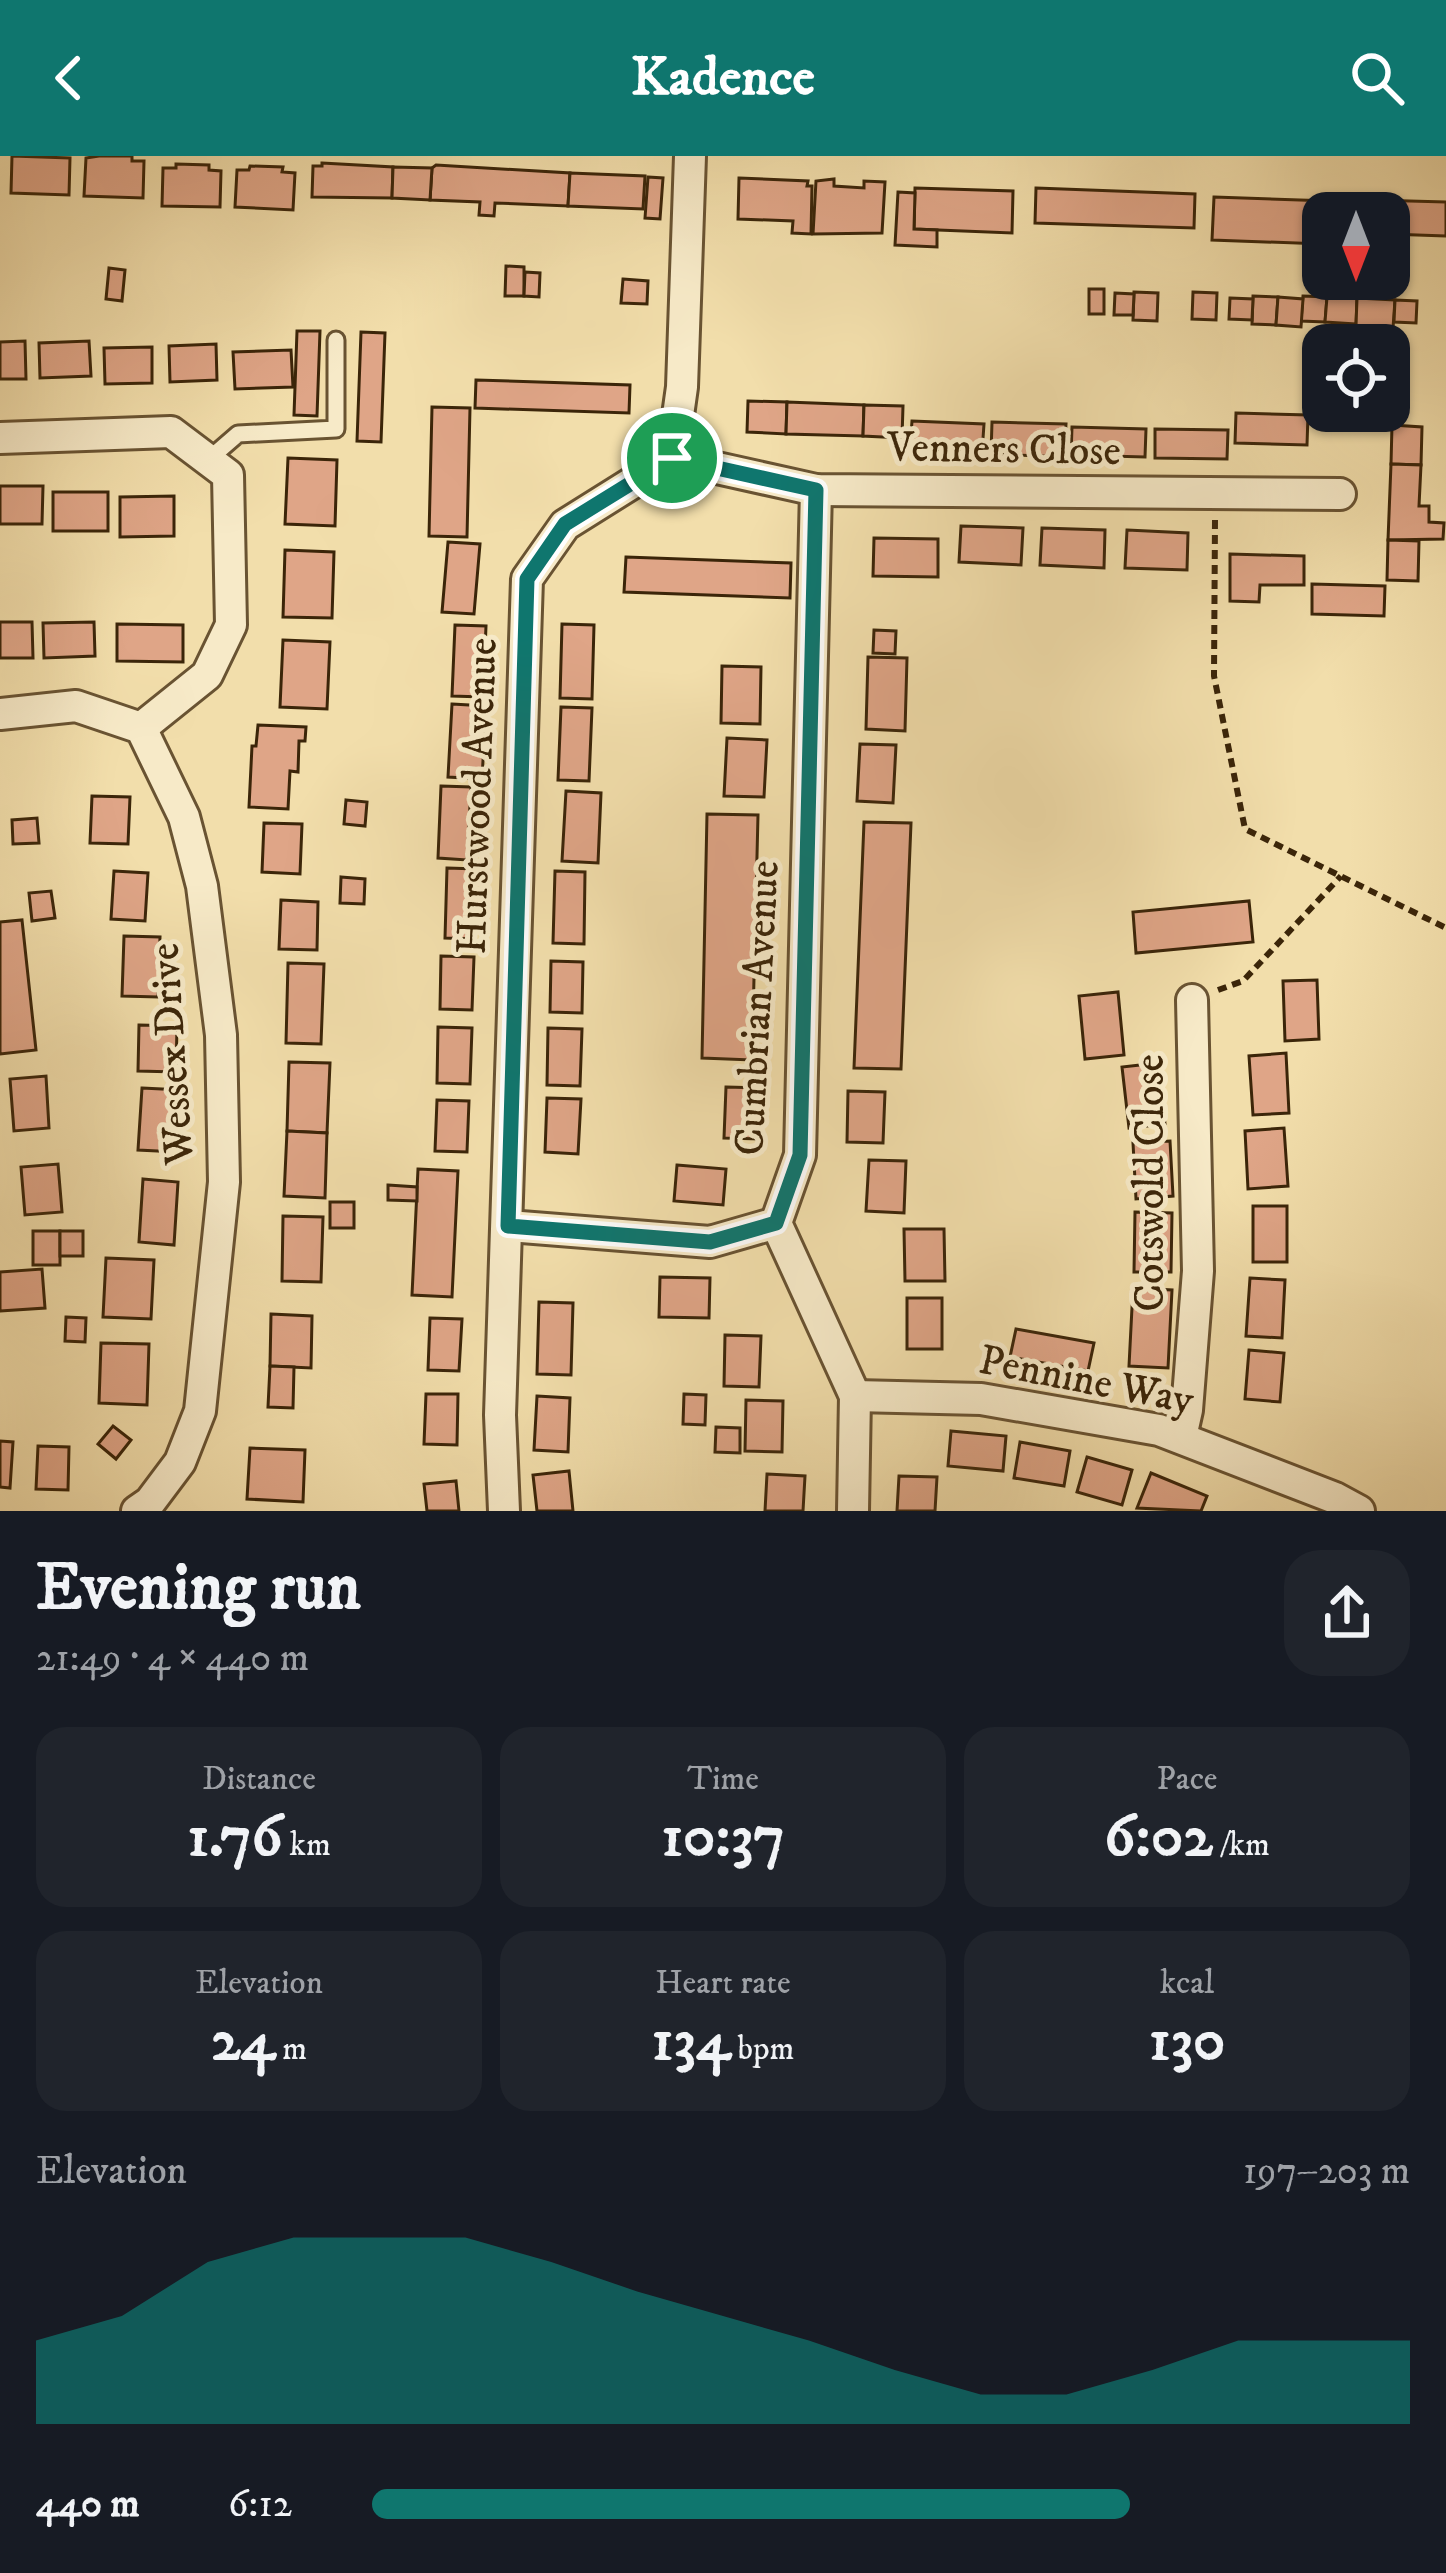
<!DOCTYPE html>
<meta charset="utf-8">
<style>
:root{--surface:#171b24;--page:#20242c;--text:#f1f3f6;--muted:#9ea1a6;--accent:#0f766e}
body{margin:0;font-family:"IM FELL DW Pica",serif;background:var(--page);color:var(--text);height:100vh;display:flex;flex-direction:column;font-size:45px;white-space:nowrap}
*{box-sizing:border-box;margin:0}
p{font-size:39px;color:var(--muted)}
.icon{flex:none;width:66px;height:66px;fill:none;stroke:currentColor;stroke-width:2;stroke-linecap:round;stroke-linejoin:round}
.map{position:relative;height:1355px;overflow:hidden}
.drawer{display:flex;flex-direction:column;background:var(--surface);flex:1}
.drawer>*{flex:none}
.needle{width:78px;rotate:180deg}
.fabs{position:absolute;left:1302px;top:36px;display:grid;gap:24px}
.fabs a{display:grid;place-items:center;width:108px;height:108px;border-radius:24px;background:var(--surface);box-shadow:0 3px 9px #0004;font-size:60px}
.pin{position:absolute;display:grid;place-items:center;width:102px;height:102px;color:#fff;margin:-51px;border:6px solid #fff;border-radius:50%;box-shadow:0 3px 12px #0007}
.round{display:grid;place-items:center;flex:none;width:126px;height:126px;border-radius:36px;background:var(--page)}
.overview{display:flex;align-items:center;justify-content:space-between;height:204px;padding:0 36px}
h1{font-size:66px;font-weight:700;line-height:90px}
.figures{display:grid;grid-template-columns:repeat(3,1fr);gap:18px;height:204px;padding:12px 36px}
.figures div{display:grid;align-content:center;border-radius:30px;background:var(--page);text-align:center}
.figures b{font-size:60px;font-weight:700}
.figures small{font-size:33px;font-weight:400}
.figures p{font-size:33px}
.chart{height:336px;padding:24px 36px}
.chart p{display:flex;justify-content:space-between}
.chart svg{width:100%;height:216px;margin-top:12px;fill:var(--accent);opacity:.7}
ul{padding:0 36px;list-style:none;font-size:39px}
li{display:grid;grid-template-columns:192px 144px 1fr;align-items:center;height:90px}
li i{height:30px;border-radius:15px;background:var(--accent)}
header{display:flex;justify-content:space-between;align-items:center;height:156px;padding:0 36px;background:var(--accent);color:#fff;font-size:54px;font-weight:700}
.map>svg:first-child{display:block}
.building{fill:#dfa587;stroke:#3b2509;stroke-width:3}
.lines{fill:none;stroke-linecap:round;stroke-linejoin:round}
.service-casing{stroke:#695332;stroke-width:21}
.minor-casing{stroke:#695332;stroke-width:36}
.path{stroke:#3b2509;stroke-width:6;stroke-dasharray:9 6;stroke-linecap:butt}
.service{stroke:#f7eac8;stroke-width:15}
.minor{stroke:#f7eac8;stroke-width:30}
.route-casing{stroke:#fff;stroke-width:24}
.route{stroke:#0f766e;stroke-width:15}
.labels{text-anchor:middle;dominant-baseline:central;stroke-width:10;stroke-linejoin:round;paint-order:stroke}
.street-label{font-size:42px;fill:#3b2509;stroke:#f7eac8}
</style>
<header><svg class="icon" aria-label="back" viewBox="0 0 24 24"><path d="M15 5l-7 7 7 7"/></svg>Kadence<svg class="icon" aria-label="search" viewBox="0 0 24 24"><circle cx="10" cy="10" r="6"/><path d="M15 15l6 6"/></svg></header>
<div class="map">
<svg width="1446" height="1355" viewBox="0 0 1446 1355">
<rect width="100%" height="100%" fill="#f2deab"/>
<filter id="stains"><feTurbulence type="fractalNoise" baseFrequency=".00167" numOctaves="4"/><feColorMatrix values="0 0 0 0 .2 0 0 0 0 .09 0 0 0 0 .02 0 0 0 .5 -.17"/></filter>
<radialGradient id="worn" r=".72"><stop offset=".6" stop-color="#630" stop-opacity="0"/><stop offset="1" stop-color="#630" stop-opacity=".3"/></radialGradient>
<g class="building">
<polygon points="12,0 70,2 69,39 11,37"/>
<polygon points="99,0 132,0 132,5 144,5 143,42 84,40 86,2"/>
<polygon points="322,7 393,11 392,42 312,41 313,10 322,10"/>
<polygon points="176,8 209,9 209,14 221,15 220,51 162,50 163,12 176,12"/>
<polygon points="436,9 570,17 568,50 495,47 494,60 479,59 480,46 430,44 432,12"/>
<polygon points="250,10 283,11 282,16 295,17 293,54 235,51 237,14 249,14"/>
<polygon points="393,11 432,12 430,44 392,42"/>
<polygon points="570,17 645,20 643,53 568,50"/>
<polygon points="648,21 663,22 660,63 645,62"/>
<polygon points="739,22 808,25 807,30 812,30 811,78 792,77 793,65 738,63"/>
<polygon points="834,23 834,30 864,32 864,25 885,26 882,77 813,78 816,25"/>
<polygon points="915,32 1013,35 1012,77 914,73"/>
<polygon points="1036,32 1195,38 1194,72 1035,67"/>
<polygon points="898,36 915,37 914,73 937,74 937,91 895,89"/>
<polygon points="1214,41 1359,46 1359,57 1323,57 1323,88 1212,84"/>
<polygon points="1373,44 1446,46 1446,80 1389,78 1389,57 1372,57"/>
<polygon points="506,110 524,111 524,140 505,140"/>
<polygon points="109,112 125,114 122,145 106,143"/>
<polygon points="525,116 540,117 539,141 524,140"/>
<polygon points="623,123 648,125 647,148 621,147"/>
<rect x="1089" y="133" width="15" height="25"/>
<polygon points="1134,136 1158,137 1157,165 1133,164"/>
<polygon points="1193,136 1217,137 1216,164 1192,163"/>
<polygon points="1115,137 1134,138 1133,159 1114,159"/>
<polygon points="1253,140 1278,141 1276,169 1252,168"/>
<polygon points="1303,140 1327,141 1325,166 1301,165"/>
<polygon points="1278,141 1303,143 1301,171 1276,169"/>
<polygon points="1327,141 1357,142 1356,168 1325,166"/>
<polygon points="1230,142 1253,143 1252,164 1229,163"/>
<polygon points="1357,142 1395,144 1393,172 1356,170"/>
<polygon points="1395,144 1417,145 1416,167 1394,166"/>
<polygon points="297,175 320,175 317,260 294,259"/>
<polygon points="361,176 385,177 381,286 357,285"/>
<polygon points="25,185 26,223 0,223 0,186"/>
<polygon points="89,185 91,220 40,222 39,187"/>
<polygon points="216,188 217,224 170,226 169,190"/>
<polygon points="152,191 152,227 105,228 104,192"/>
<polygon points="291,194 293,231 235,233 233,196"/>
<polygon points="476,224 630,229 629,257 475,252"/>
<polygon points="1317,233 1323,233 1323,255 1389,255 1390,234 1390,265 1316,263"/>
<polygon points="748,245 787,246 786,278 747,276"/>
<polygon points="787,246 864,249 863,280 786,278"/>
<polygon points="864,249 903,250 902,282 863,280"/>
<polygon points="432,251 470,252 467,381 429,380"/>
<polygon points="1236,257 1308,259 1307,289 1235,287"/>
<polygon points="912,265 984,268 982,297 910,293"/>
<polygon points="992,266 1066,268 1064,301 991,298"/>
<polygon points="1392,269 1422,271 1421,309 1391,308"/>
<polygon points="1072,271 1146,273 1145,301 1071,299"/>
<polygon points="1155,273 1228,274 1227,303 1155,302"/>
<polygon points="288,302 337,304 335,370 285,368"/>
<polygon points="1391,308 1421,309 1419,350 1429,350 1429,366 1444,367 1443,383 1388,384"/>
<polygon points="0,330 43,330 42,368 0,368"/>
<rect x="53" y="336" width="55" height="39"/>
<polygon points="174,340 174,380 120,381 120,341"/>
<polygon points="961,370 1023,372 1021,409 959,406"/>
<polygon points="1042,372 1105,374 1104,412 1040,409"/>
<polygon points="1127,374 1188,377 1187,414 1125,412"/>
<polygon points="874,382 938,383 938,421 873,420"/>
<polygon points="1388,384 1419,385 1418,425 1387,424"/>
<polygon points="448,386 480,388 474,458 442,456"/>
<polygon points="285,394 334,396 332,462 283,461"/>
<polygon points="1230,398 1304,400 1304,429 1260,429 1259,446 1230,445"/>
<polygon points="626,401 791,407 790,442 624,436"/>
<polygon points="1312,428 1385,430 1384,460 1312,458"/>
<polygon points="0,466 32,466 33,502 0,502"/>
<polygon points="94,466 95,500 44,502 43,467"/>
<polygon points="117,468 183,469 183,506 117,505"/>
<polygon points="562,468 594,469 592,543 560,542"/>
<polygon points="455,469 486,470 483,541 452,540"/>
<polygon points="874,474 896,475 895,498 873,497"/>
<polygon points="283,484 330,486 327,553 280,551"/>
<polygon points="868,501 907,502 905,575 866,573"/>
<polygon points="722,510 761,511 760,568 721,567"/>
<polygon points="452,548 486,550 482,623 448,621"/>
<polygon points="561,551 592,552 589,625 558,624"/>
<polygon points="258,569 306,571 305,585 299,585 298,616 290,615 288,653 249,651 252,590 256,590"/>
<polygon points="727,582 767,584 764,641 724,640"/>
<polygon points="860,588 896,589 893,647 857,645"/>
<polygon points="441,630 471,631 467,704 438,702"/>
<polygon points="566,635 601,637 598,707 562,705"/>
<polygon points="92,640 130,641 128,688 90,687"/>
<polygon points="346,644 367,646 365,670 344,668"/>
<polygon points="707,658 758,659 752,904 702,902"/>
<polygon points="37,662 39,687 13,688 12,664"/>
<polygon points="864,666 911,667 901,913 854,912"/>
<polygon points="264,667 302,668 300,718 262,716"/>
<polygon points="447,712 477,713 474,783 445,782"/>
<polygon points="114,715 148,717 145,765 111,763"/>
<polygon points="555,715 585,716 584,788 553,787"/>
<polygon points="341,721 365,723 364,748 340,747"/>
<polygon points="51,735 55,762 32,765 29,737"/>
<polygon points="281,744 318,746 317,794 279,793"/>
<polygon points="1249,745 1253,786 1136,797 1133,756"/>
<polygon points="22,764 36,894 0,898 0,766"/>
<polygon points="124,780 160,781 158,841 122,840"/>
<polygon points="441,800 474,801 472,854 440,853"/>
<polygon points="551,805 583,806 582,857 550,856"/>
<polygon points="288,807 324,808 321,888 286,887"/>
<polygon points="1317,824 1319,883 1285,885 1283,825"/>
<polygon points="1118,836 1124,899 1085,903 1079,840"/>
<polygon points="139,869 177,870 176,916 138,915"/>
<polygon points="438,871 472,872 470,928 437,927"/>
<polygon points="548,872 582,873 580,930 547,929"/>
<polygon points="1286,897 1289,957 1253,959 1249,900"/>
<polygon points="289,906 330,907 327,977 287,975"/>
<polygon points="1158,907 1165,968 1129,972 1122,911"/>
<polygon points="46,920 49,972 14,975 10,923"/>
<polygon points="726,931 763,932 761,983 724,982"/>
<polygon points="142,932 181,934 177,996 138,994"/>
<polygon points="848,935 885,936 883,987 847,986"/>
<polygon points="547,942 581,943 578,998 545,996"/>
<polygon points="437,944 469,945 467,996 435,995"/>
<polygon points="1284,972 1288,1030 1248,1033 1245,975"/>
<polygon points="287,975 327,977 325,1042 284,1040"/>
<polygon points="1170,985 1173,1040 1136,1043 1133,987"/>
<polygon points="869,1004 906,1005 904,1057 866,1055"/>
<polygon points="58,1008 62,1056 25,1059 21,1011"/>
<polygon points="677,1009 726,1013 723,1049 674,1045"/>
<polygon points="418,1013 458,1015 452,1141 412,1139"/>
<polygon points="143,1023 178,1026 174,1089 139,1086"/>
<polygon points="388,1029 417,1031 417,1045 388,1044"/>
<rect x="330" y="1046" width="24" height="26"/>
<rect x="1253" y="1050" width="34" height="56"/>
<polygon points="1135,1056 1172,1057 1171,1116 1134,1116"/>
<polygon points="283,1060 323,1061 321,1126 282,1125"/>
<polygon points="904,1073 944,1073 945,1125 905,1125"/>
<rect x="33" y="1075" width="27" height="34"/>
<rect x="60" y="1075" width="23" height="25"/>
<polygon points="106,1102 154,1104 151,1163 103,1161"/>
<polygon points="42,1113 45,1152 0,1155 0,1116"/>
<polygon points="660,1121 710,1122 709,1162 659,1161"/>
<polygon points="1250,1122 1285,1124 1282,1182 1246,1180"/>
<polygon points="1133,1132 1172,1134 1168,1212 1129,1210"/>
<rect x="907" y="1142" width="35" height="51"/>
<polygon points="539,1146 573,1147 571,1219 537,1218"/>
<polygon points="271,1158 312,1160 311,1212 270,1210"/>
<polygon points="66,1161 86,1162 85,1186 65,1185"/>
<polygon points="430,1162 462,1163 459,1215 428,1214"/>
<polygon points="1016,1173 1094,1187 1088,1215 1010,1201"/>
<polygon points="725,1179 761,1180 759,1231 724,1230"/>
<polygon points="101,1187 149,1188 147,1249 99,1247"/>
<polygon points="1249,1194 1284,1197 1280,1246 1245,1243"/>
<polygon points="270,1210 294,1211 293,1252 268,1251"/>
<polygon points="426,1238 458,1238 457,1289 424,1288"/>
<polygon points="684,1238 706,1239 705,1269 683,1268"/>
<polygon points="537,1240 570,1242 568,1296 534,1294"/>
<polygon points="746,1244 783,1245 782,1296 745,1295"/>
<polygon points="113,1270 131,1284 116,1303 98,1288"/>
<polygon points="716,1271 740,1272 740,1297 715,1296"/>
<polygon points="951,1275 1006,1280 1003,1315 948,1310"/>
<polygon points="0,1285 13,1286 10,1332 0,1331"/>
<polygon points="1020,1286 1070,1295 1064,1330 1014,1322"/>
<polygon points="38,1290 69,1291 68,1334 36,1333"/>
<polygon points="250,1292 305,1294 303,1346 247,1343"/>
<polygon points="1087,1301 1132,1314 1122,1349 1077,1336"/>
<polygon points="569,1315 573,1355 537,1355 533,1319"/>
<polygon points="1151,1317 1207,1340 1201,1355 1137,1352"/>
<polygon points="767,1318 805,1320 803,1355 765,1355"/>
<polygon points="899,1320 937,1321 935,1355 897,1355"/>
<polygon points="456,1325 459,1355 427,1355 424,1328"/>
</g>
<g class="lines">
<g class="service-casing">
<polyline id="service" points="208,304 238,278 336,273 336,184"/>
</g>
<g class="minor-casing">
<g id="minor">
<polyline points="0,282 171,276 228,319 231,469 207,519 141,572"/>
<polyline points="672,302 816,334 1340,338"/>
<polyline points="816,334 800,999 776,1067 855,1240 853,1355"/>
<polyline points="0,558 76,550 141,572 184,661 202,730 221,879 224,1026 200,1255 180,1306 150,1346 137,1355"/>
<polyline points="508,1070 710,1086 776,1067"/>
<polyline points="855,1240 981,1243 1159,1274 1335,1342 1359,1355"/>
<polyline points="1181,1281 1187,1254 1198,1115 1192,844"/>
<polyline points="504,1355 500,1259 527,423 565,369 672,302 682,231 690,0"/>
</g>
</g>
<g class="path">
<polyline points="1215,364 1214,520 1245,673 1446,772"/>
<polyline points="1218,834 1243,825 1341,720"/>
</g>
<use href="#service" class="service"/>
<use href="#minor" class="minor"/>
</g>
<g class="lines">
<g class="route-casing">
<polygon id="route" points="672,302 816,334 800,999 776,1067 710,1086 508,1070 527,423 565,368"/>
</g>
<use href="#route" class="route"/>
</g>
<g class="labels">
<g class="street-label">
<text transform="translate(1004 294) rotate(1)">Venners Close</text>
<text transform="translate(478 640) rotate(-88)">Hurstwood Avenue</text>
<text transform="translate(758 852) rotate(-87)">Cumbrian Avenue</text>
<text transform="translate(173 898) rotate(-94)">Wessex Drive</text>
<text transform="translate(1151 1027) rotate(-90)">Cotswold Close</text>
<text transform="translate(1086 1225) rotate(11)">Pennine Way</text>
</g>
</g>
<rect width="100%" height="100%" filter="url(#stains)"/>
<rect width="100%" height="100%" fill="url(#worn)"/>
</svg>
<div class="fabs">
<a><svg class="needle" viewBox="-14 -14 28 28"><path d="M0-13l5 13h-10z" fill="#e53935"/><path d="M0 13l5-13h-10z" fill="#9ea1a6"/></svg></a>
<a><svg class="icon" aria-label="locate" viewBox="0 0 24 24"><circle cx="12" cy="12" r="6"/><path d="M12 2v4M12 18v4M2 12h4M18 12h4"/></svg></a>
</div>
<div class="pin" style="left:672px;top:302px;background:#1e9e55"><svg class="icon" aria-label="arrive" viewBox="0 0 24 24"><path d="M6 21V4h12l-3 4 3 4H6"/></svg></div>
</div>
<section class="drawer">
<div class="overview"><div><h1>Evening run</h1><p>21:49 · 4 × 440 m</p></div><a class="round"><svg class="icon" aria-label="share" viewBox="0 0 24 24"><path d="M12 15V3M7 8l5-5 5 5M5 13v7h14v-7"/></svg></a></div>
<div class="figures">
<div><p>Distance</p><b>1.76<small> km</small></b></div>
<div><p>Time</p><b>10:37</b></div>
<div><p>Pace</p><b>6:02<small> /km</small></b></div>
</div>
<div class="figures">
<div><p>Elevation</p><b>24<small> m</small></b></div>
<div><p>Heart rate</p><b>134<small> bpm</small></b></div>
<div><p>kcal</p><b>130</b></div>
</div>
<div class="chart"><p><span>Elevation</span>197–203 m</p>
<svg viewBox="0 0 160 44" preserveAspectRatio="none"><path d="M0 44V27L10 22L20 11L30 6L40 6L50 6L60 11L70 17L80 22L90 27L100 33L110 38L120 38L130 33L140 27L150 27L160 27V44z"/></svg>
</div>
<ul>
<li><b>440 m</b>6:12<i style="width:73%"></i></li>
</ul>
</section>
